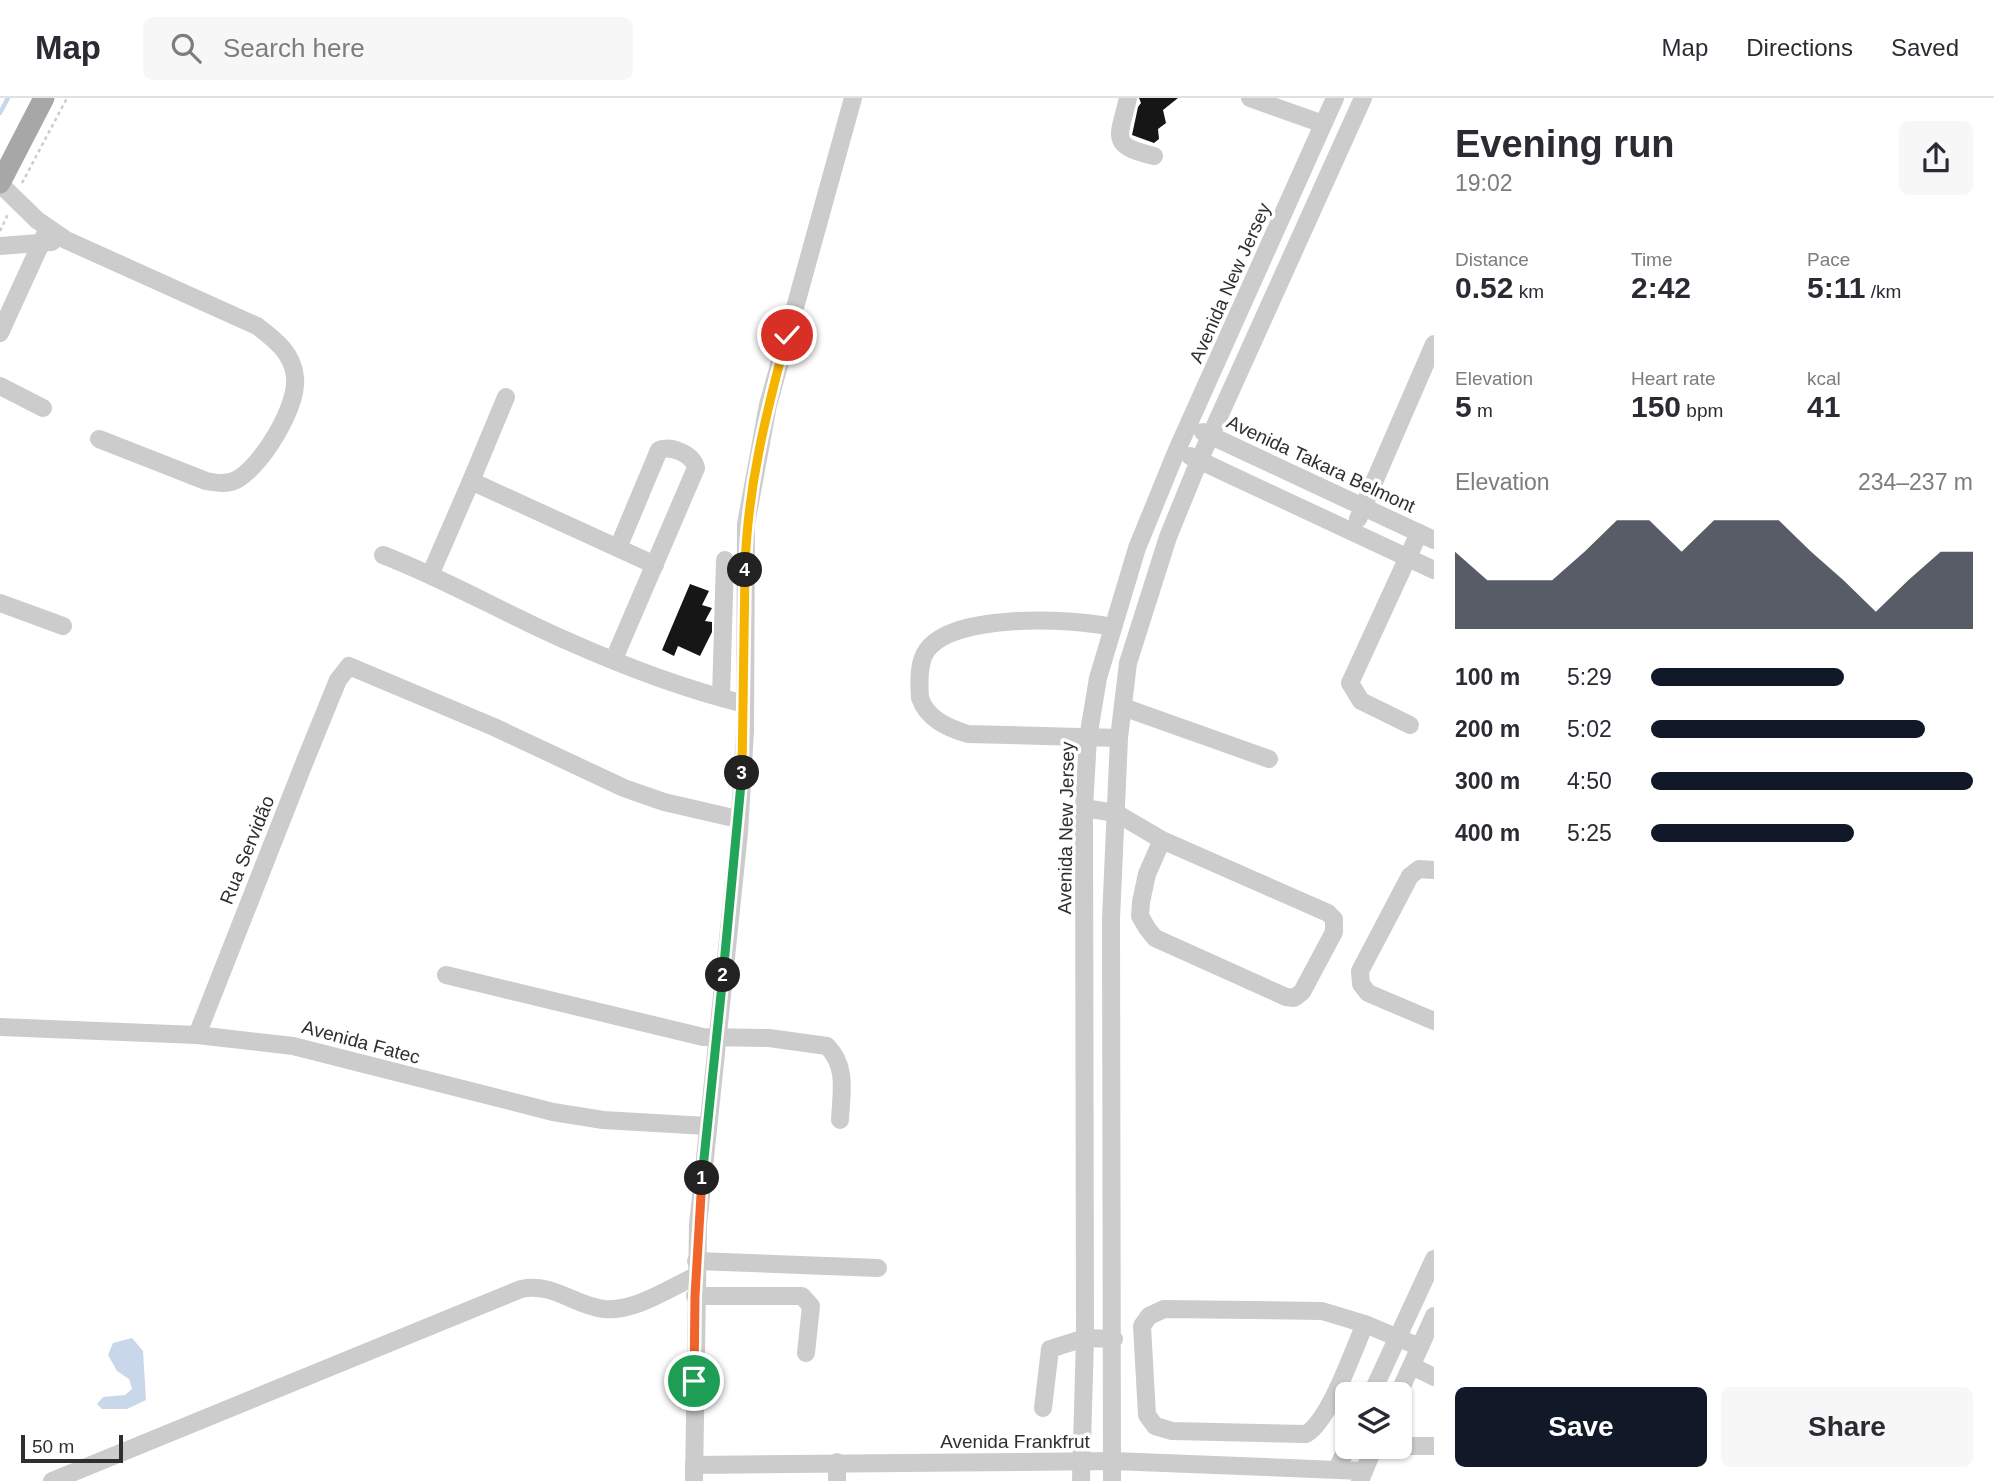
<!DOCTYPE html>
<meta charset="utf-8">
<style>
:root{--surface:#fff;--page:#f7f7f7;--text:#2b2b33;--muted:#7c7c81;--line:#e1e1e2;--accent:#111827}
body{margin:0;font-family:Arial,sans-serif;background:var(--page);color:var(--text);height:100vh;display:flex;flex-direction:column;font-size:26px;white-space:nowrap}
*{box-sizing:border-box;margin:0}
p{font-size:23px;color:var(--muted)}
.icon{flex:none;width:38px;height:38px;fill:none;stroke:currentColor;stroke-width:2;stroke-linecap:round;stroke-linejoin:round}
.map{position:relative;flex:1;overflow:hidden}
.sheet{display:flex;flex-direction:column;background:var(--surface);width:560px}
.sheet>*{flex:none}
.buttons{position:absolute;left:1335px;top:1284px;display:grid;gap:14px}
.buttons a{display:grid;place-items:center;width:77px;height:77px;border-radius:10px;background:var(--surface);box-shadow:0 2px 5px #0004;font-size:35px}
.scale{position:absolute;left:21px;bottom:18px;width:102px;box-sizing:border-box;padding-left:7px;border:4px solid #2f2f2f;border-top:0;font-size:19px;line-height:24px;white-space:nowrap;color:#2f2f2f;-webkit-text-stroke:5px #fff;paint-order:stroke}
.pin{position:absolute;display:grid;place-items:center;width:60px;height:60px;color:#fff;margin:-30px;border:4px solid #fff;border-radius:50%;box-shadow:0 2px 7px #0007}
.km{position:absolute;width:35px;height:35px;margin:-18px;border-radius:50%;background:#222;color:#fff;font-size:19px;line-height:35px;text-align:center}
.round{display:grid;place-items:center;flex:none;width:74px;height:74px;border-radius:10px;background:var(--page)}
.headline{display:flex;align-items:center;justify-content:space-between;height:119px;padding:0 21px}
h1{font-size:38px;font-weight:600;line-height:52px}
.stats{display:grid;grid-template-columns:repeat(3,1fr);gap:10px;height:119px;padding:7px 21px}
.stats div{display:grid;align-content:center}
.stats b{font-size:30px;font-weight:600}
.stats small{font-size:19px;font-weight:400}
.stats p{font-size:19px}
.chart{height:196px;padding:14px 21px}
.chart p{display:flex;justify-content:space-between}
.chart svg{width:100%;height:126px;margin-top:7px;fill:var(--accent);opacity:.7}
.action{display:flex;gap:14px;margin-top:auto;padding:14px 21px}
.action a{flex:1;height:80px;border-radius:10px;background:var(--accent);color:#fff;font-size:28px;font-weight:600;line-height:80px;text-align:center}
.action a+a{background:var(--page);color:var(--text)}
ul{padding:0 21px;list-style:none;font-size:23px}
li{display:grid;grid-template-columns:112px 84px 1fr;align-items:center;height:52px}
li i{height:18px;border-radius:9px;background:var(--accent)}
header{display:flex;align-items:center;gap:42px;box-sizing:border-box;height:98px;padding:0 35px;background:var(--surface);border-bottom:2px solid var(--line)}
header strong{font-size:33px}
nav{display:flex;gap:38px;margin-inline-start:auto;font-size:24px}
.search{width:490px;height:63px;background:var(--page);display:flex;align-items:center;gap:18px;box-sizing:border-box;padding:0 24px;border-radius:10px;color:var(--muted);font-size:26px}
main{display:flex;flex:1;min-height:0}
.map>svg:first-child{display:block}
.water{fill:#c9d7eb}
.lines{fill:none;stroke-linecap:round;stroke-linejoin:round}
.stream{stroke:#c9d7eb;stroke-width:4.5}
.building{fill:#161616}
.path{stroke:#ccc;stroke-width:2.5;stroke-dasharray:3.5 3.5;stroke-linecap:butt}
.minor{stroke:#ccc;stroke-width:18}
.major{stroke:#a7a7a7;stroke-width:21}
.split-1-casing{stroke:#fff;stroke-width:14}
.split-2-casing{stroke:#fff;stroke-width:14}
.split-3-casing{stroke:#fff;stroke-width:14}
.split-4-casing{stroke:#fff;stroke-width:14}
.split-5-casing{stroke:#fff;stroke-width:14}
.split-1{stroke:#f0652b;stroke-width:9}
.split-2{stroke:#22a559;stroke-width:9}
.split-3{stroke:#22a559;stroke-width:9}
.split-4{stroke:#f5b400;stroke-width:9}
.split-5{stroke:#f5b400;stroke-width:9}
.labels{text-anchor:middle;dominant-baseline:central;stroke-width:7;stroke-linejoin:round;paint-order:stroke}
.street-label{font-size:19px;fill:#2f2f2f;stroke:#fff}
</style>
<header>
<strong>Map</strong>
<div class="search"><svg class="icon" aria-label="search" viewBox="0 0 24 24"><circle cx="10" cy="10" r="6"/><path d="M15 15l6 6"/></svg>Search here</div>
<nav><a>Map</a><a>Directions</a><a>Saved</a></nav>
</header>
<main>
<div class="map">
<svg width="1434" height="1383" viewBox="0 0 1434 1383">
<rect width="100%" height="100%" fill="#fff"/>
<polygon class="water" points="132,1240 143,1253 146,1302 127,1311 102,1311 97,1306 103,1299 125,1297 132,1291 129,1281 117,1273 108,1257 113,1245"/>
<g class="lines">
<polyline class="stream" points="0,15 8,0"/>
</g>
<g class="building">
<polygon points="1139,0 1178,0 1163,12 1166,25 1158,31 1159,41 1154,45 1132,37 1138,9 1141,5"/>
<polygon points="690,486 709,493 702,507 712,510 705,523 712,524 712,534 700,558 678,548 674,558 662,552"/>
</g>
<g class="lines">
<g class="path">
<polyline points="22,85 67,0"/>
<polyline points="0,133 9,114"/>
</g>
<g class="minor">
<path d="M1128,0C1119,40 1108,47 1154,58"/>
<polyline points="1250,0 1323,26"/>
<path d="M0,86L37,122L66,142L257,228C274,241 293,255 295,279C298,308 263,366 238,381C228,387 217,385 206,383L99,341"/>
<polyline points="0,148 52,144"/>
<polyline points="0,235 48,130"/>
<polyline points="0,288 43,310"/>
<polyline points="1203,334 1434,442"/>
<polyline points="1190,358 1434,472"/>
<polyline points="471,383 506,299"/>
<polyline points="1358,421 1434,246"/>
<path d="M383,457C445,481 502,514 563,541C621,567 683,591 745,606"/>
<polyline points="431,475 471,383 655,467"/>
<polyline points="0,505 63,528"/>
<path d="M1111,529C1070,520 954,515 927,552C918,564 919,585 920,600C927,621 948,630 968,636L1119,640"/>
<path d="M614,561L696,370C693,356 671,347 659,352L618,450"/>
<polyline points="721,599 725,462"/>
<polyline points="1123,609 1269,661"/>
<polyline points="1410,627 1361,603 1350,585 1419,435"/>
<polyline points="1084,710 1116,715 1162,742 1147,776 1141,804 1140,818 1147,830 1155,840 1286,899 1294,900 1302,894 1334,834 1334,821 1328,815 1162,742"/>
<polyline points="1434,772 1419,771 1410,778 1360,873 1361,886 1368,895 1434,923"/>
<path d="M446,877L703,939L769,940L827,948C848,969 841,996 840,1022"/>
<polyline points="0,929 197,937 293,948 553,1014 603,1022 707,1028"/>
<polyline points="197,937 305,663 338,582 349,568 494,629 624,690 664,704 729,719"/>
<polyline points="696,1163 878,1170"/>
<polyline points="695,1198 802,1198 811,1208 806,1255"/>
<path d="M1365,1226C1353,1253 1330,1322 1306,1336L1172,1333L1155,1328L1147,1317L1142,1228L1149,1218L1164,1211L1322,1213L1365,1226L1420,1249"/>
<polyline points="1412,1268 1434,1279"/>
<polyline points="1371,1297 1434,1161"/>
<polyline points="1398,1297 1434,1218"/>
<polyline points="1043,1310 1050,1251 1085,1240 1114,1241"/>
<polyline points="1400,1348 1434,1348"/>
<polyline points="694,1367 1113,1363 1363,1373"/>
<polyline points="1337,1371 1348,1348"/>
<path d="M52,1383L521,1191C553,1184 575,1208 604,1211C635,1214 669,1190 696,1178"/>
<polyline points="694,1383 698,1127 739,735 745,633 746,426 768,307 853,0"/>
<polyline points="837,1383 837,1364"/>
<polyline points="1081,1383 1085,1240 1084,710 1088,640 1098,580 1137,450 1177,352 1335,0"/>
<polyline points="1112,1383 1111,821 1119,640 1128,565 1168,439 1199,363 1363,0"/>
<polyline points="1360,1383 1374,1349"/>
</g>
<polyline class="major" points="0,85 44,0"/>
</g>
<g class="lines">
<g class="split-1-casing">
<polyline id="split-1" points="694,1283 695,1198 702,1080"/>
</g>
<g class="split-2-casing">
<polyline id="split-2" points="702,1080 723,877"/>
</g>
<g class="split-3-casing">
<polyline id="split-3" points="723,877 742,675"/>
</g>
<g class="split-4-casing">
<polyline id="split-4" points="742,675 745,472"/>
</g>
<g class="split-5-casing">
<path id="split-5" d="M745,472C747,391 766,315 787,237"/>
</g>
<use href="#split-1" class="split-1"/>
<use href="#split-2" class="split-2"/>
<use href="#split-3" class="split-3"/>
<use href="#split-4" class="split-4"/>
<use href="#split-5" class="split-5"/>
</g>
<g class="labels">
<g class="street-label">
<text transform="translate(1230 185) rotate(-66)">Avenida New Jersey</text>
<text transform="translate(1321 366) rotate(25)">Avenida Takara Belmont</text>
<text transform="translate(1066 730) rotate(-89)">Avenida New Jersey</text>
<text transform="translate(247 752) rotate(-68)">Rua Servidão</text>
<text transform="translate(361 944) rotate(15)">Avenida Fatec</text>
<text x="1015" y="1343">Avenida Frankfrut</text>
</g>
</g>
</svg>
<div class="buttons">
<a><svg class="icon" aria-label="layers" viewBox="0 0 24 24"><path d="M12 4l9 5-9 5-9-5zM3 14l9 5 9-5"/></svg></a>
</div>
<div class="scale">50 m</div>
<div class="pin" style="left:694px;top:1283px;background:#1e9e55"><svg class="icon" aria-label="arrive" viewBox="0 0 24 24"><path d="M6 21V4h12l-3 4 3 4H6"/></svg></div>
<div class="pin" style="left:787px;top:237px;background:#d93025"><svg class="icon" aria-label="check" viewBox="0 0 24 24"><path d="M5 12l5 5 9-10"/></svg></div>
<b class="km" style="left:702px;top:1080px">1</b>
<b class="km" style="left:723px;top:877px">2</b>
<b class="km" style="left:742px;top:675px">3</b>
<b class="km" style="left:745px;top:472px">4</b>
</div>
<section class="sheet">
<div class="headline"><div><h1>Evening run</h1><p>19:02</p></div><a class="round"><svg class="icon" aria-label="share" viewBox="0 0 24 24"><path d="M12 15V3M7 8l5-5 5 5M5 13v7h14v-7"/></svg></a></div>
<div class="stats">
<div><p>Distance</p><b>0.52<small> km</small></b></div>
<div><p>Time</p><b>2:42</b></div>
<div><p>Pace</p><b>5:11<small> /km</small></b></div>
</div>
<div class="stats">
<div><p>Elevation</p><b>5<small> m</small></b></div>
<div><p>Heart rate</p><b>150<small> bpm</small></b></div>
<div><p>kcal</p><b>41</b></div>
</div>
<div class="chart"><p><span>Elevation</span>234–237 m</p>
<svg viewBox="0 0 160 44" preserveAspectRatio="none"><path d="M0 44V17L10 27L20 27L30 27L40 17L50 6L60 6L70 17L80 6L90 6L100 6L110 17L120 27L130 38L140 27L150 17L160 17V44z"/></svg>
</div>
<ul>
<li><b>100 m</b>5:29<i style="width:60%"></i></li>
<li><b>200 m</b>5:02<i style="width:85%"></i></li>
<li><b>300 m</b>4:50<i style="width:100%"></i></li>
<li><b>400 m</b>5:25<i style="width:63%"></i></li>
</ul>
<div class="action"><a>Save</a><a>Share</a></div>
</section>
</main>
